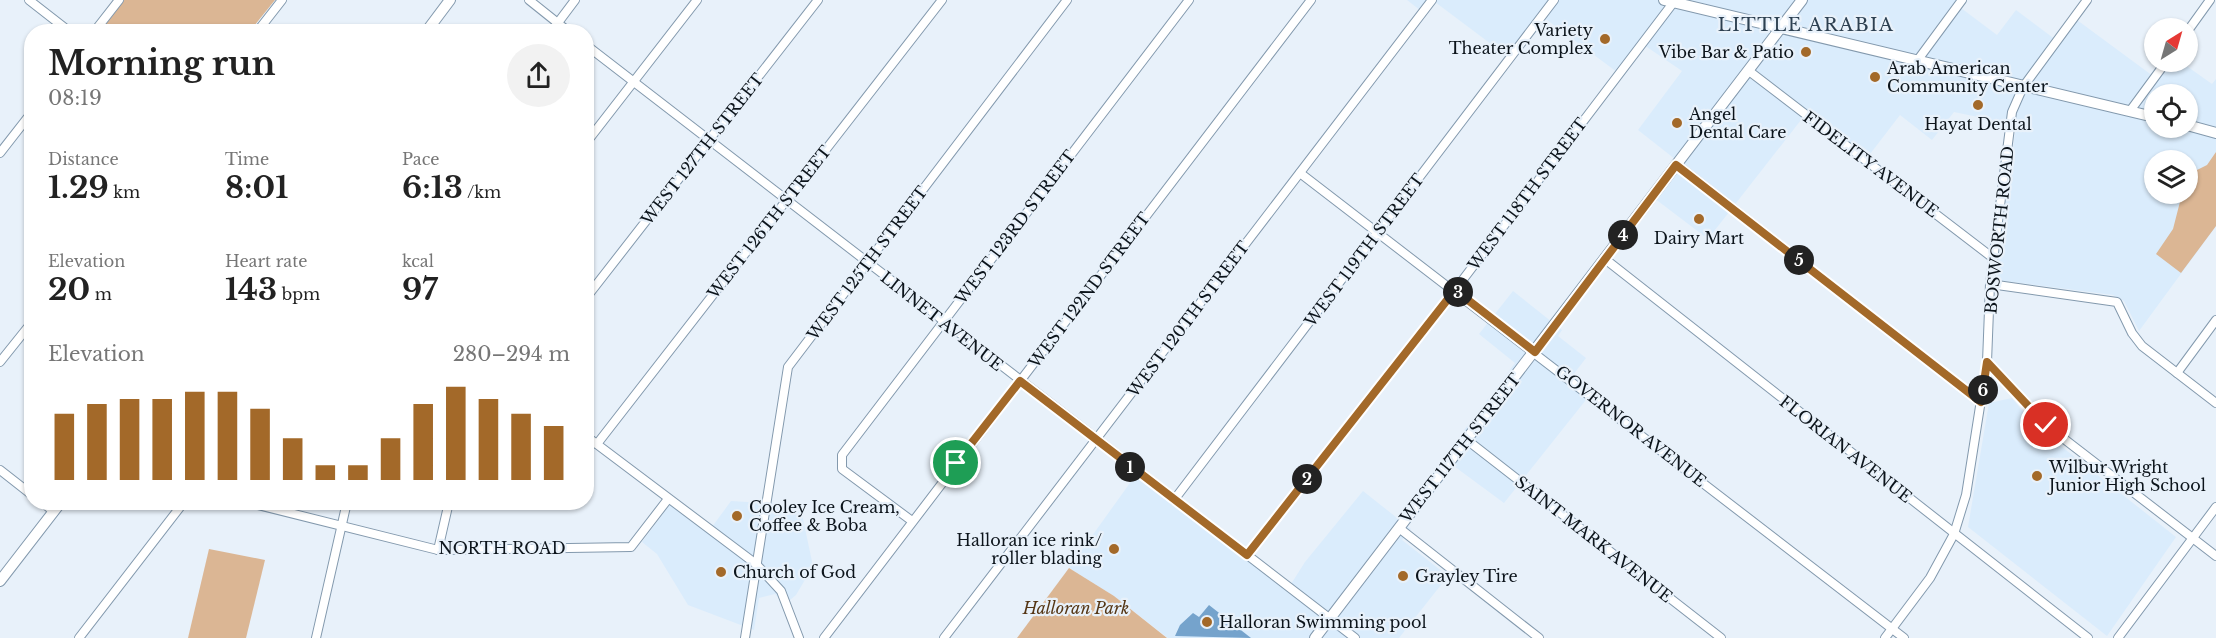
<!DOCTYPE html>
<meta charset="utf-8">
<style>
:root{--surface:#fff;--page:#f2f2f2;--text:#222;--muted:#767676;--accent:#a36929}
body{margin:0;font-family:"Libre Baskerville",serif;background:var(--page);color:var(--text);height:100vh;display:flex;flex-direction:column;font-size:22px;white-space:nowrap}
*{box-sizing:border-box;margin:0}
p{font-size:20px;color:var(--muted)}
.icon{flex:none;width:33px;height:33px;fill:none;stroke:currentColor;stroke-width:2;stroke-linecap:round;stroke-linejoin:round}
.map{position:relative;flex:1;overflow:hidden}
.drawer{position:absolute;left:24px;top:24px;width:570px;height:486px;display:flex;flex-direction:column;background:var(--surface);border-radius:24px;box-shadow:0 2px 4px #0004}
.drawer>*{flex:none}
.needle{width:39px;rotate:37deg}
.controls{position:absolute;left:2144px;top:18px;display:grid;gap:12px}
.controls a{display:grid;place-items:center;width:54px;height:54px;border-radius:50%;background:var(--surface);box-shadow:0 2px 4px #0004;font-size:30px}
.pin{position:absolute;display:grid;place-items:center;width:51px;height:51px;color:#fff;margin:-26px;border:3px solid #fff;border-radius:50%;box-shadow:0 2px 6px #0007}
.km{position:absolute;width:30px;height:30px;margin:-15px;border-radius:50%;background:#222;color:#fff;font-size:16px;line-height:30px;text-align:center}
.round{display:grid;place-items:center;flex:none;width:63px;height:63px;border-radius:32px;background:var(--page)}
.headline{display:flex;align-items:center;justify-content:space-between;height:102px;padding:0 24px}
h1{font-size:33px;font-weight:800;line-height:45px}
.stats{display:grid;grid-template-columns:repeat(3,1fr);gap:9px;height:102px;padding:6px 24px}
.stats div{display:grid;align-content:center}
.stats b{font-size:30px;font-weight:800}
.stats small{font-size:16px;font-weight:400}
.stats p{font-size:16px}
.chart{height:168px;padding:12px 24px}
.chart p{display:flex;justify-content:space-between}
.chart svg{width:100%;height:108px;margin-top:6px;stroke:var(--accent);stroke-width:6}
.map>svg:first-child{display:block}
.built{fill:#daecfc;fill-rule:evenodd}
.green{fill:#dbb694}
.water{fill:#75a3cc}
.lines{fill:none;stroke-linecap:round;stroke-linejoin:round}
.minor-casing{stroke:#8399ad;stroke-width:10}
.major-casing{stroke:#8399ad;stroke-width:12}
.minor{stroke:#fff;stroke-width:8}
.major{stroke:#fff;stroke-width:10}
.route-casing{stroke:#fff;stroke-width:12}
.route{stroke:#a36929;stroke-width:8}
.poi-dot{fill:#a36929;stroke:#e8f1fa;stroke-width:2}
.labels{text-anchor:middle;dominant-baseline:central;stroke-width:4.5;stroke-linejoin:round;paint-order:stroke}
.poi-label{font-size:16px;fill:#0c141b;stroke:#e8f1fa;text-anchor:start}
.street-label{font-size:16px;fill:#0c141b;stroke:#e8f1fa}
.park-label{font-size:16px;font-style:italic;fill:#553615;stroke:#e8f1fa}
.neighbourhood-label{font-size:18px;letter-spacing:1.5px;fill:#2d4051;stroke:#e8f1fa}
</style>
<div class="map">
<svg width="2216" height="638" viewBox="0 0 2216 638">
<rect width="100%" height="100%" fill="#e8f1fa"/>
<g class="built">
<path d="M1407,0H1967L1961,8L1997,35L2016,10L2060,43L2077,20L2157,79L2170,62H2181L2212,84L2216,79V226L2139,331L2124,301L2113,295L1996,280L2016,125L1954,112L1932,140L1900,115L1867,158L1808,111L1708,239L1654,198L1680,163L1638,130L1682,71L1644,45L1621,75L1543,17L1511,59L1435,2L1425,14ZM2154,94H2187V128H2154ZM2154,160H2187V194H2154Z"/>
<polygon points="1513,291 1562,330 1558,336 1586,358 1573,375 1593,391 1504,503 1443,458 1515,363 1479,334"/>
<polygon points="2012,398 2033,424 2176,537 2107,636 1968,527 1989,403"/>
<polygon points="1140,469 1291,584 1305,562 1363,491 1411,529 1402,540 1448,576 1399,638 1168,638 1114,596 1069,568"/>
<polygon points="674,499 712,527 731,501 800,505 813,566 796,595 784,605 775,594 759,598 754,630 688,605 657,554 642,542"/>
</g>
<g class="green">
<polygon points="124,0 275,0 250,31 100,31"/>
<polygon points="2216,152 2216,226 2181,273 2156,254 2173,229 2182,194 2187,194 2187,175 2207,165"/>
<polygon points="209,549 265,560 246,638 188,638"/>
<polygon points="1069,568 1114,596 1167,638 1017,638"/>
</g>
<polygon class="water" points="1209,605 1251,638 1175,636 1180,625 1193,613 1199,617"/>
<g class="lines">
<g class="minor-casing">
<g id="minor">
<polyline points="29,0 70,32"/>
<polyline points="529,0 569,32"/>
<polyline points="94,32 119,0"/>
<polyline points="257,32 282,0"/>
<polyline points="551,32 575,0"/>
<polyline points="2187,32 2210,0"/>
<polyline points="586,45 1355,638"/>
<polyline points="1917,61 1962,0"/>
<polyline points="1749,71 1993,258"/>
<polyline points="2130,111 2166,62"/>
<polyline points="586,143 697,0"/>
<polyline points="0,153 32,112"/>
<polyline points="1676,164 1981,402"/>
<polyline points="1300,173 1904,638"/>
<polyline points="1605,259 2088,638"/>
<polyline points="1990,284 2117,302 2132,333 2142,346 2216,403"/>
<polyline points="586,298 818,0"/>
<polyline points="0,362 32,322"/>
<polyline points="1987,362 2046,425 2216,556"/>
<polyline points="2177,373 2216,320"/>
<polyline points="586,436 756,564 781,591 799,638"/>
<polyline points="1467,440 1721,638"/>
<polyline points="597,444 942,0"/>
<polyline points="0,470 32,495"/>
<polyline points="1174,500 1554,0"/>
<polyline points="42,502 54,512"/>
<polyline points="246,502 438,550 631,547 668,499"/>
<polyline points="912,521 842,469 842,455 1189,0"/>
<polyline points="1399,528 1539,638"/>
<polyline points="438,550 449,502"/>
<polyline points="1247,555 1455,290 1673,3"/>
<polyline points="79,638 184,502"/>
<polyline points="316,638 347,502"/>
<polyline points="745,638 788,367 1067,0"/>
<polyline points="824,638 1311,0"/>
<polyline points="944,638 1432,0"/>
<polyline points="1885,638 1930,578 1954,534 1966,495 1987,362 1990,284 2012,112 2023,87 2087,0"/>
<polyline points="2118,638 2216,507"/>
</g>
</g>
<g class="major-casing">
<g id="major">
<polyline points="1664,0 2154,117"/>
<polyline points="426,32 450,0"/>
<polyline points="2187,125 2216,133"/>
<polyline points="0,581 61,502"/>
<polyline points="1315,638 1802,0"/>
</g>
</g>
<use href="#minor" class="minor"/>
<use href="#major" class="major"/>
</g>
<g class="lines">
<g class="route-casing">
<polyline id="route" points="956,463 1020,381 1247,555 1455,290 1535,352 1676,165 1981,402 1987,362 2046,425"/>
</g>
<use href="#route" class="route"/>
</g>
<g class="poi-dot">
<circle cx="1605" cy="39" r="6"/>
<circle cx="1806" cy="52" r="6"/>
<circle cx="1875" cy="77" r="6"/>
<circle cx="1978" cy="105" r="6"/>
<circle cx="1677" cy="123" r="6"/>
<circle cx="1699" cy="219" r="6"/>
<circle cx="2037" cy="476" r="6"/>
<circle cx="737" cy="516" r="6"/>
<circle cx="1114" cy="549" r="6"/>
<circle cx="721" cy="572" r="6"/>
<circle cx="1403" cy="576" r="6"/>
<circle cx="1207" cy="622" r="6"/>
</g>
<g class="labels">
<g class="poi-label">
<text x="1593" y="30" text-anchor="end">Variety<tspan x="1593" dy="18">Theater Complex</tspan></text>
<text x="1794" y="52" text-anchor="end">Vibe Bar &amp; Patio</text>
<text x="1887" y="68">Arab American<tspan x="1887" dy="18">Community Center</tspan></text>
<text x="1689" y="114">Angel<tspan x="1689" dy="18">Dental Care</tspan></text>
<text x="1978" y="124" text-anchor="middle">Hayat Dental</text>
<text x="1699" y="238" text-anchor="middle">Dairy Mart</text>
<text x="2049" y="467">Wilbur Wright<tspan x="2049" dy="18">Junior High School</tspan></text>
<text x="749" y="507">Cooley Ice Cream,<tspan x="749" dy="18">Coffee &amp; Boba</tspan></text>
<text x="1102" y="540" text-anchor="end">Halloran ice rink/<tspan x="1102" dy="18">roller blading</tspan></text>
<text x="733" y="572">Church of God</text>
<text x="1415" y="576">Grayley Tire</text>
<text x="1219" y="622">Halloran Swimming pool</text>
</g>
<g class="street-label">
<text transform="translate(702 149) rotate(-52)">WEST 127TH STREET</text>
<text transform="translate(1871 164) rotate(37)">FIDELITY AVENUE</text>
<text transform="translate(1527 194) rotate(-53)">WEST 118TH STREET</text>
<text transform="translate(769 222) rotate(-52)">WEST 126TH STREET</text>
<text transform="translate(1015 227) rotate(-53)">WEST 123RD STREET</text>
<text transform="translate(1999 230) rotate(-84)">BOSWORTH ROAD</text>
<text transform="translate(1364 250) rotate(-53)">WEST 119TH STREET</text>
<text transform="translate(867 263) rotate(-53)">WEST 125TH STREET</text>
<text transform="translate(1089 290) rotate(-53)">WEST 122ND STREET</text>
<text transform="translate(1188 319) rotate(-53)">WEST 120TH STREET</text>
<text transform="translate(942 321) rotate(38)">LINNET AVENUE</text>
<text transform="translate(1631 426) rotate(38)">GOVERNOR AVENUE</text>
<text transform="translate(1460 448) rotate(-52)">WEST 117TH STREET</text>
<text transform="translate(1846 449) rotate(38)">FLORIAN AVENUE</text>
<text transform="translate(1594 539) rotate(38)">SAINT MARK AVENUE</text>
<text x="502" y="548">NORTH ROAD</text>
</g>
<g class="park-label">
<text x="1076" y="608">Halloran Park</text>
</g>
<g class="neighbourhood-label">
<text x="1806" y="25">LITTLE ARABIA</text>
</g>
</g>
</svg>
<div class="controls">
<a><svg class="needle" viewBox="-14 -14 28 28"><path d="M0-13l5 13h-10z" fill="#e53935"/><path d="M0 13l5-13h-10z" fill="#767676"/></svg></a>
<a><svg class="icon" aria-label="locate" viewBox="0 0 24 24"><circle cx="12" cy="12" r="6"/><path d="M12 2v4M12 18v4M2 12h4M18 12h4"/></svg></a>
<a><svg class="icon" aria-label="layers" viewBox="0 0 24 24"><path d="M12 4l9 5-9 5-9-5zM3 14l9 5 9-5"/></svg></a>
</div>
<div class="pin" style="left:956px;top:463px;background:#1e9e55"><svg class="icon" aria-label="arrive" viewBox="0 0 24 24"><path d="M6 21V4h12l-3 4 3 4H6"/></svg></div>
<div class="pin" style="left:2046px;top:425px;background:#d93025"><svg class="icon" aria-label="check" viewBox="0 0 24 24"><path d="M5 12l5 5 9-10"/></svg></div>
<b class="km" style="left:1130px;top:467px">1</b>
<b class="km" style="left:1307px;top:479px">2</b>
<b class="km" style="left:1458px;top:292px">3</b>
<b class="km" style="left:1623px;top:235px">4</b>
<b class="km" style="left:1799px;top:260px">5</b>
<b class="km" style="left:1983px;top:390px">6</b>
<section class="drawer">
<div class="headline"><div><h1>Morning run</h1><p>08:19</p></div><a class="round"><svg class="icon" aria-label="share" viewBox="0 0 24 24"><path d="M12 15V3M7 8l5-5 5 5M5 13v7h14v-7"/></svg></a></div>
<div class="stats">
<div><p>Distance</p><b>1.29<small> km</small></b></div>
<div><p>Time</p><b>8:01</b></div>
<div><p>Pace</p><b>6:13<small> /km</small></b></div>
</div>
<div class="stats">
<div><p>Elevation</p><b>20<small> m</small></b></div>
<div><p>Heart rate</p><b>143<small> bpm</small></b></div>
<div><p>kcal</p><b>97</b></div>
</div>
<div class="chart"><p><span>Elevation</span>280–294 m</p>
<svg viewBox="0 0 160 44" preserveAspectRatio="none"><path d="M5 44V17M15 44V13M25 44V11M35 44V11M45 44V8M55 44V8M65 44V15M75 44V27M85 44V38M95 44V38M105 44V27M115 44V13M125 44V6M135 44V11M145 44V17M155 44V22"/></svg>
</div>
</section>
</div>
